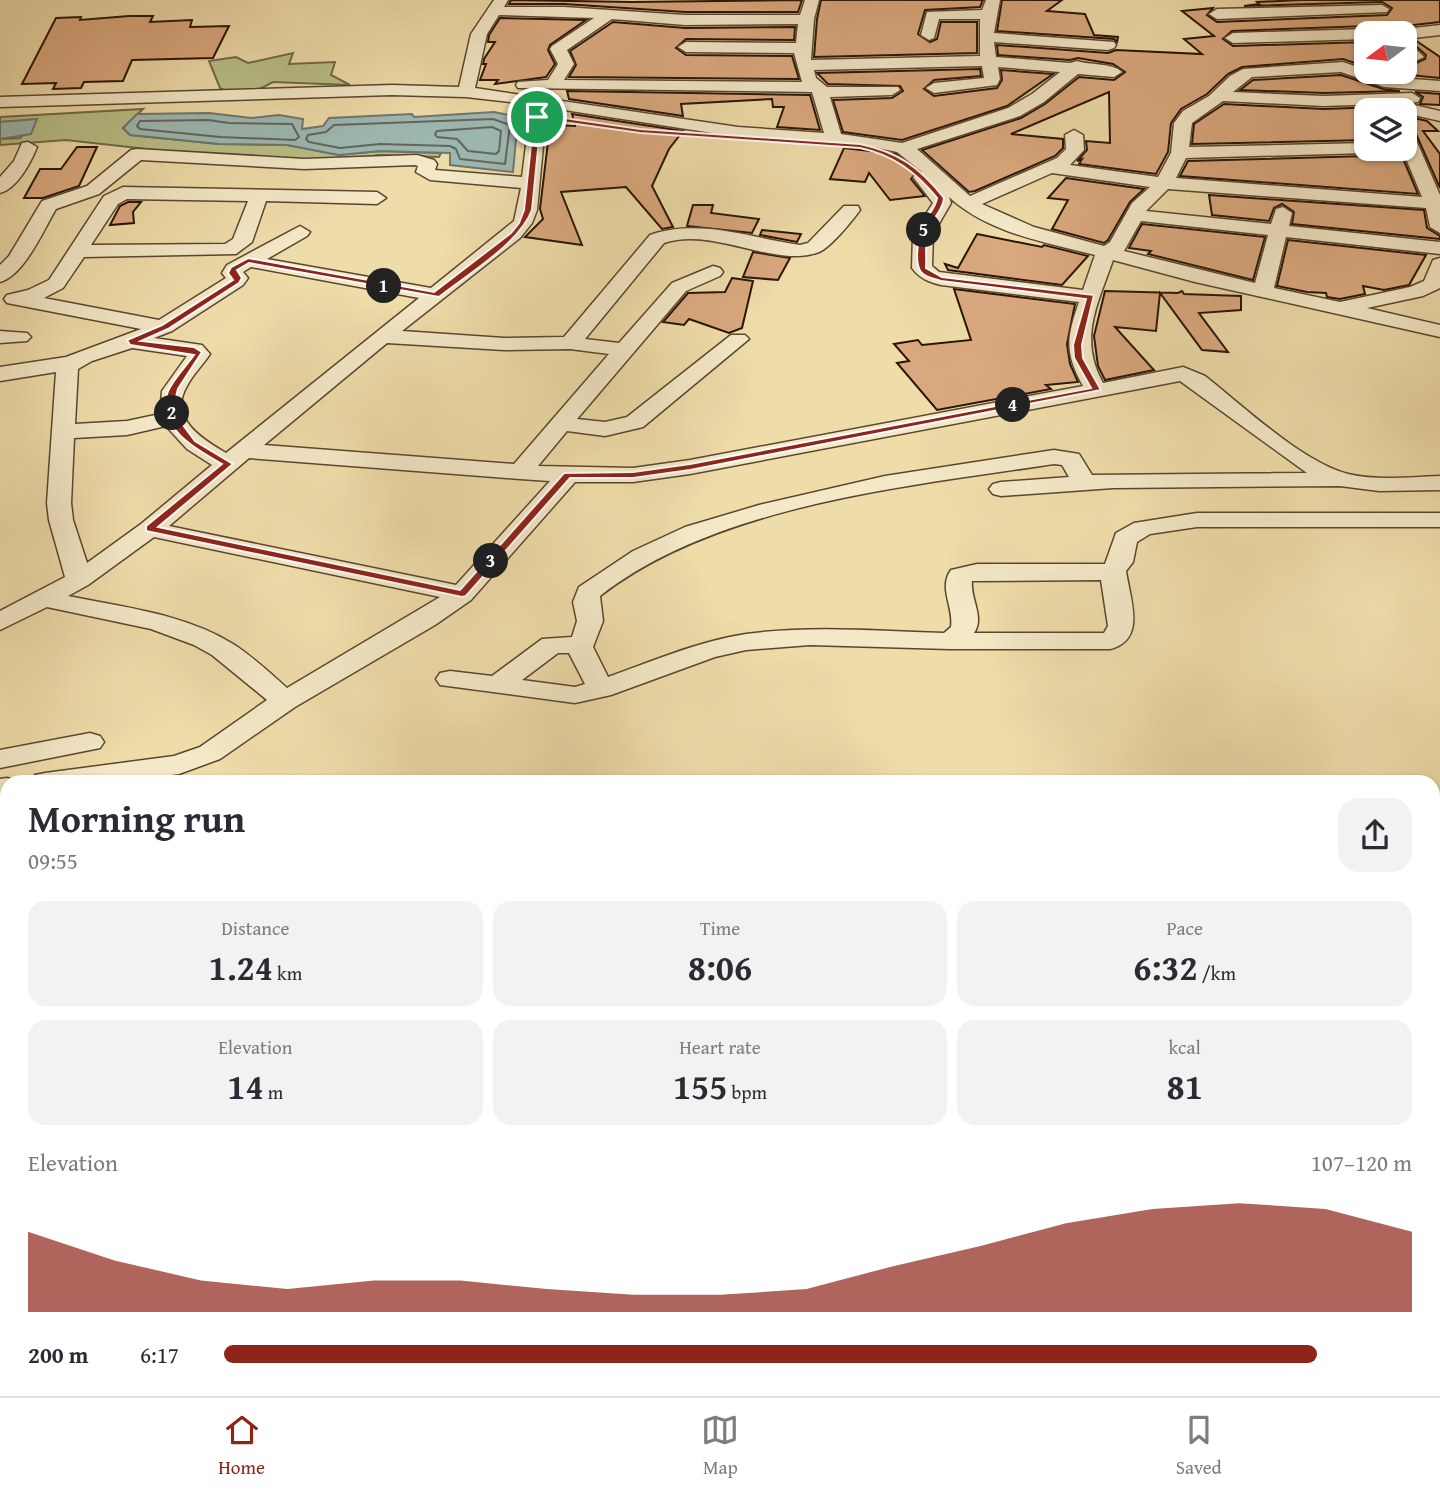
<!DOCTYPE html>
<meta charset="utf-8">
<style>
:root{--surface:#fff;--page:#f2f2f3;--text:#2b2b33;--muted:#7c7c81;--line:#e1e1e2;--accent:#8f2418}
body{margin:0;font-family:"Gentium Book Plus",serif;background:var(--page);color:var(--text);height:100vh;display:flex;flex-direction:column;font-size:26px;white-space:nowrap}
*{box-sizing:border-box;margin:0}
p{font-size:23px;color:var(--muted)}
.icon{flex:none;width:38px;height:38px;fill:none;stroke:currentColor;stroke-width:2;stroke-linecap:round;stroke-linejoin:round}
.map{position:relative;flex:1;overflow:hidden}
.details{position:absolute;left:0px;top:775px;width:1440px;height:621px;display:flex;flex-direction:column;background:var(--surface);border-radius:21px 21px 0 0;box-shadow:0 2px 5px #0004}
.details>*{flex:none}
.needle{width:46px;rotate:255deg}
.buttons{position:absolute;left:1354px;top:21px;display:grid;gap:14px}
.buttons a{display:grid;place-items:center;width:63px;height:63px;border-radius:14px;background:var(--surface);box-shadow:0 2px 5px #0004;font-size:35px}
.pin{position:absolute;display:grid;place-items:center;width:60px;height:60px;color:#fff;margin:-30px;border:4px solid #fff;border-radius:50%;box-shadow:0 2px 7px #0007}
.km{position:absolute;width:35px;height:35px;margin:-18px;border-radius:50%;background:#222;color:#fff;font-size:19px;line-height:35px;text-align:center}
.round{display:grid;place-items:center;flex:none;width:74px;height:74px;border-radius:21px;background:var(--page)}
.head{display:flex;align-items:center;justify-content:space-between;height:119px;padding:0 28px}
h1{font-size:38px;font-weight:800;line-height:52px}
.metrics{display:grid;grid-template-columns:repeat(3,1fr);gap:10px;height:119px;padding:7px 28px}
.metrics div{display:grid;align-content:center;border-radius:18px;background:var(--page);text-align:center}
.metrics b{font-size:35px;font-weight:800}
.metrics small{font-size:19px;font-weight:400}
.metrics p{font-size:19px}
.chart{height:196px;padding:14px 28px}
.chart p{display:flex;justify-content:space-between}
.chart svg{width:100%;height:126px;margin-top:7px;fill:var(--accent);opacity:.7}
ul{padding:0 28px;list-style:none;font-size:23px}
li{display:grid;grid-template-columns:112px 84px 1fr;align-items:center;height:52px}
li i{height:18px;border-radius:9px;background:var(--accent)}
.dock{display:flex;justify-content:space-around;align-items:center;height:98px;border-top:2px solid var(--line);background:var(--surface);font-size:19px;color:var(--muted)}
.dock a{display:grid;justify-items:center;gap:4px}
.dock .on{color:var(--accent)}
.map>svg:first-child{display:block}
.green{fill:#b9c087;stroke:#716a47;stroke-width:2}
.water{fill:#9db9b3;stroke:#6f776e;stroke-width:2}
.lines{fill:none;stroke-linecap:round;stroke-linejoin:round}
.shore{stroke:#63665d;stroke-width:2}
.building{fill:#daa87e;stroke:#291407;stroke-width:2}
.minor-casing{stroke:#5a4630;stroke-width:3}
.minor{fill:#f4e8c7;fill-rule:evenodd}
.route{fill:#8f2418;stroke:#fff;stroke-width:2;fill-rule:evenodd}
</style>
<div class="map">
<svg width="1440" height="1396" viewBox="0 0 1440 1396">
<rect width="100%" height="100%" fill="#eedca9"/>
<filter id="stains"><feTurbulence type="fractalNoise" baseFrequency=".00286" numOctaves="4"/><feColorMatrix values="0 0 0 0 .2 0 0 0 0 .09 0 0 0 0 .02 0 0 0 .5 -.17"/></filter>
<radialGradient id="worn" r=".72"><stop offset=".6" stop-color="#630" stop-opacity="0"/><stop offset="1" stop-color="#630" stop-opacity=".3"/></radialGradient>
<g class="green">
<polygon points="293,53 289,64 335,62 331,75 350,85 273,82 250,94 228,92 220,88 209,61 236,57 248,63"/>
<polygon points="143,109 123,128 130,135 219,144 287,145 339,155 380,151 441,153 439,157 379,155 334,162 219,157 66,140 0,145 0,139 20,138 36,120 0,122 0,117"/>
<polygon points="1433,1278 1440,1283 1440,1396 260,1396 309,1390 1433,1390"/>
</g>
<g class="water">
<polygon points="494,112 518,117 513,172 450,165 450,153 380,151 339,155 287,145 219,144 130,135 123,128 137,114 209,113 251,118 279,115 303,119 302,129 323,126 329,118 412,114 414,117"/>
<polygon points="37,119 31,134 0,139 0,122"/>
</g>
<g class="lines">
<g class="shore">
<polygon points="493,119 510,125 505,164 460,159 456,149 450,146 380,144 340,148 309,142 306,139 308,135 326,132 334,125"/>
<polygon points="208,120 229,123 292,124 299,137 295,140 220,137 140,129 137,126 140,121"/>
<polygon points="492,127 501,131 499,151 496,154 468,151 457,139 437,137 435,134 437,131"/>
</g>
</g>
<g class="building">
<polygon points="511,0 632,2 802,0 798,12 685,12 564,4 509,4"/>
<polygon points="821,0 983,0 980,7 925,10 918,34 930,42 937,39 941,22 977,22 977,53 814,57 817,19"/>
<polygon points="1002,0 1062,0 1047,11 1085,14 1094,35 1118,37 1117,42 1114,39 997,31"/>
<polygon points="1300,0 1440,0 1440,22 1405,26 1396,33 1376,33 1367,26 1232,31 1223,39 1233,46 1367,42 1367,67 1343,59 1242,67 1228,74 1207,94 1181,109 1171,123 1168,152 1156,174 1079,164 1082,159 1077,161 1087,150 1086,141 1110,143 1109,92 1011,134 1063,139 1063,148 1055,156 975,191 969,192 922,150 1021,118 1045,104 1079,77 1114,80 1125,72 1113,64 1078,58 1070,60 998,55 997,45 1108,53 1116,50 1202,54 1184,39 1214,36 1182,11 1213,8 1207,15 1217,22 1387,15 1392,8 1382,2 1244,6 1259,4 1257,2"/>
<polygon points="129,16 153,16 150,22 192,20 190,27 229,26 213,58 132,60 123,81 84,82 81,88 53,89 56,83 22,84 56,18 81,17 80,20"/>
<polygon points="500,18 586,20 550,45 548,50 555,64 546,77 495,84 498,80 480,80 486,64 483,64 484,59 495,42 488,42 489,35"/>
<polygon points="613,22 685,28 795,27 794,40 686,39 676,48 686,55 792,56 799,79 569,77 576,65 570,51"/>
<polygon points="1415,40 1440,57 1440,78 1379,72 1405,72 1405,68 1425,59 1426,55 1410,41"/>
<polygon points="980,69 981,76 934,80 924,89 934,96 997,88 1002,80 1001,70 1053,74 1007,106 902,140 843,132 833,100 892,98 903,91 900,86 828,84 817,73"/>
<polygon points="1341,75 1383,89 1400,91 1324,93 1240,90 1253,80"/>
<polygon points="567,91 810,95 820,130 777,127 784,107 773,107 772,99 681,104 683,116 569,99"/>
<polygon points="1415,92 1440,94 1440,105 1420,104 1423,97"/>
<polygon points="1224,104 1324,109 1381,107 1383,110 1367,110 1367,140 1192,144 1194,124"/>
<polygon points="572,114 683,131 669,149 652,186 673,227 662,229 626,187 561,192 582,245 525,237 543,219 540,209 550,125 575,126"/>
<polygon points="1405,116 1427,121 1438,131 1423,131 1440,154 1440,188 1416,134 1405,128"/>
<polygon points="77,147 97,147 79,186 43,198 24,198 40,169 61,169"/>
<polygon points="844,148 896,154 917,172 911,179 925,196 890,200 869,173 865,182 830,179"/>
<polygon points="1399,149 1418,194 1180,176 1188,161 1367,156 1377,149"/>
<polygon points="1066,178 1144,189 1130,202 1108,240 1104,243 1052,229 1068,200 1048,198"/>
<polygon points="1209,195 1424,210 1427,228 1440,236 1440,239 1292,224 1294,212 1282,204 1274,208 1269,221 1212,215"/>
<polygon points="128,202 141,202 133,212 134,223 110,225 120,206"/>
<polygon points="693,205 713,205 711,213 759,219 752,233 687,226"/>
<polygon points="1142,224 1265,237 1253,280 1148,254 1151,251 1129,248"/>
<polygon points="762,230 801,234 797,242 760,235"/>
<polygon points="977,234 1042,247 1044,245 1088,256 1062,285 948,270 945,264 958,268"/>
<polygon points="1288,240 1426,255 1409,285 1384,290 1363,286 1365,294 1340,299 1327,297 1326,293 1307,292 1277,286"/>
<polygon points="753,252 790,258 778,280 743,277"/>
<polygon points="732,278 753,281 742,328 729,333 689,319 684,325 663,322 688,293 725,292"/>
<polygon points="954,289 1075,304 1067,344 1070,364 1078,382 1046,385 1051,389 937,410 897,363 909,361 894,344 918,340 922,345 971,340"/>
<polygon points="1105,291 1178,293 1182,291 1184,294 1241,296 1241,310 1199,313 1228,352 1202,350 1160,293 1156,331 1115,327 1154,370 1105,380 1098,366 1094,336"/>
</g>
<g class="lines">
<g class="minor-casing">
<g id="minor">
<path d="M494,0H508L504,7H564L685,15H800L805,0H819L814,19L811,60L980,56V19H939L934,38L929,40L921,35L927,12L982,10L986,0H1000L994,33L1114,42L1116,45L1114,48L1108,50L994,42L996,57L1070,63L1077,61C1089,65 1113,63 1122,72L1114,77L1078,74L1044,102L1020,116L917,149L970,196L1057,158L1066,149L1065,135L1074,130L1083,135L1084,150L1070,165L1158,177L1171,153L1174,123L1183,111L1209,96L1230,76L1243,69L1343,62L1386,77L1440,81V91L1384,87L1341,72L1252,77L1233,92L1324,96L1412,93L1420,98L1418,102L1406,103L1440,111V121L1405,113V110L1385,109L1383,104L1324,106L1223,101L1192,123L1189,147L1367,143V149H1375L1367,153L1186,158L1176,178L1422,197L1402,149H1405V130L1414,135L1440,195V233L1430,227L1426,208L1168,189L1146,211L1271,224L1276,209L1283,207L1292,213L1289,226L1440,242V254L1286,237L1274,288L1340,302L1410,287L1424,281L1433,260L1440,258V288L1423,296L1367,308L1440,325V337L1195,282L1113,260C1098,304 1078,338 1103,383L1183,367L1205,376C1243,406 1302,462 1348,474C1377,481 1410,477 1440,476V490L1379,491L1340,486L1113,488L1001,496L993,494L989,489L993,484L1001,482L1069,477L1062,465L1054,464C910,486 717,504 600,596L603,621L593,647L608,677C653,661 699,641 746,634C811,625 879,631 944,633L951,627C954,607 938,588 951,570L977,564H1105L1116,533L1134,523L1197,513H1440V527H1197L1150,534L1137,542L1133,562L1126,571C1130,599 1147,640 1110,649H950L810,645L746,650L715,657L611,695L575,703L440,685L436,679L440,673L450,671L492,676L542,639L572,637L577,621L573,602L579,587L633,551L685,527L759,505L885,476L1054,450L1079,454L1092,475L1307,473L1180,381L690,474L633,482H575L471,600L435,625L295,707L220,759L179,774L116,782H30L35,775L45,773L174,756L200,747L267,700L212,655L194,645L151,629L47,607L0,630V611L65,577L49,520L47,503L56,372L0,381V367L66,357L141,329L7,303L4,299L7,295L28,290L49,280L104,196L123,187L377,192L386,198L377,204L266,201L252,242L236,254L84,257L63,288L44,298L159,320L226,278L222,273L227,265L300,226L310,232L307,236L267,259L431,288L514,221L521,188L430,180L416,172L418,166L415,165L304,169L141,160L99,194L56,209C44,229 24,276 0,282V265L9,256L42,201L87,186L131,150L137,149L304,159L417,155L434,160L437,164L435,170L522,177L530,114L528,104L466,97L392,95L0,107V97L392,85L459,87L471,34ZM499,15L594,18L552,46L550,49L558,64L548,80L518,82L516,85L518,88L812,92L824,133L738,127L475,88L487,34ZM612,19L685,25L798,24L796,43L686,42L678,47L686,52L794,53L802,82L564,80L574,64L567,50ZM982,66L984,78L934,83L926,88L934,93L997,85L1000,79L998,67L1060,72L1032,94L1008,108L902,143L841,134L830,97L892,95L900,90L898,87H827L816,78L814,70ZM545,107L738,137L873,147L897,152L922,172L913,177L933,203L913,234L912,268C919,278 929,282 941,285L1079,302C1067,337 1064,352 1083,386L690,460L633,468L538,466L567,431L605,436L643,427L749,339L745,335H731L627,417L605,422L577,419L686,291L720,276L723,272L720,268L713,266L672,283L619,343L585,339L664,243C713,226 775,269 819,252C830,248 853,220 860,210L858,206H844L808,243L800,245C751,238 700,218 650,235L564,337L504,338L402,331L520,238L532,223L537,210L546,114ZM1052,173L1150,187L1132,203L1110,242L1104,246L1034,227L982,204ZM949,197C988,233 1045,242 1095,255L1083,290L939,272L932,266L933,234L951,203ZM127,199L248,201L233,239L225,244L91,245L118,204ZM1141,221L1268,235L1255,283L1124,251ZM251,267L419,298L226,453C202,439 168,418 187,386C193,374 203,365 210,354L202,345L154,338L172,331L243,285L248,278L243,272ZM387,343L504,350L570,349L609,354L514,464L264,445ZM132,348L187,356L162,391L160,414L127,421L75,424L78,369L92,361ZM166,426L187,449L212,465L141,524L87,563L73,520L71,503L74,438L127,435ZM249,458L520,479L550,481L456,585L169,526ZM154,537L440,597L287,688C270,673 252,656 233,644C185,614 123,607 68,596L88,585ZM1101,580L1108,626L1104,633H974C985,617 970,599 972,581ZM558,653H569L585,684L575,687L522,680Z"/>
<polygon points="1382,5 1389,9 1387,12 1217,19 1209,14 1217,9"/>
<polygon points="1440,25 1440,35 1405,39 1405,33 1398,33 1405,29"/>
<polygon points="1367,29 1374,33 1367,33 1367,39 1233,43 1225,38 1233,33"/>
<polygon points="1405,42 1411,44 1424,57 1405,66"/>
<path d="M28,142L37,147C31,162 17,189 0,193V177L14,161L22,143Z"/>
<polygon points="0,331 27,333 31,337 27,341 0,343"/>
<polygon points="90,733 100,736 104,742 100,748 0,768 0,750"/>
<polygon points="7,778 19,782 7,782 7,796 0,797 0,779"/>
<polygon points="7,849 7,869 0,870 0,850"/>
<rect x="0" y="909" width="7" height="22"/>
<polygon points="1440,1153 1440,1184 1433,1187 1433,1156"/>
<polygon points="1433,1252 1440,1254 1440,1288 1433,1286"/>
<polygon points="80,1390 180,1390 177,1396 77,1396"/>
</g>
</g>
<use href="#minor" class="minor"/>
</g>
<path class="route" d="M537,114L640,129L860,144C898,152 920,167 944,198C943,212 931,219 927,233C925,244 927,257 926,268L942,277L1094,295L1082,345L1083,358L1101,390L690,470L633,478H570L466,596L462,597L146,531V526L222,464C197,450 154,427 168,391C174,378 186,366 194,355L130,345L127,340L162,325L233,280L228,273L231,267L248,258L434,292L511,233L519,223L524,210L534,117ZM541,119L640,133L860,148C893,155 916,172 937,198C935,209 929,213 924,222C919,233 913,262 921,272C925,277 934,279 941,281L1086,299L1073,345L1074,358L1091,388L690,464L633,472L564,473L460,590L158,527L233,464L195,441L178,418L175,401L178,389L202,352L194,347L141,341L168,329L239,283L242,278L237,270L249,263L439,297C468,274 519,244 532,210Z"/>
<rect width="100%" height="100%" filter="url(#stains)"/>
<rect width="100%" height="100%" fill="url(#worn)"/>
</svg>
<div class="buttons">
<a><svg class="needle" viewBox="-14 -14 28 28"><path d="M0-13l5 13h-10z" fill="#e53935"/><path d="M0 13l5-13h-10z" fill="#7c7c81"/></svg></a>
<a><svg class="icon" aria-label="layers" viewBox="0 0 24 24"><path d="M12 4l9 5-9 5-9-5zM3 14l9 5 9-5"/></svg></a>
</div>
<div class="pin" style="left:537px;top:117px;background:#1e9e55"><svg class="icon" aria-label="arrive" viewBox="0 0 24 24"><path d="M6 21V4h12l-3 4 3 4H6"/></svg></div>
<b class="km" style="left:384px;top:286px">1</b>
<b class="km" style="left:172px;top:413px">2</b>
<b class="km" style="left:491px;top:561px">3</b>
<b class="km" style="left:1013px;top:405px">4</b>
<b class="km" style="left:924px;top:230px">5</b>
<section class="details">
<div class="head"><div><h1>Morning run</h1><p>09:55</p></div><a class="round"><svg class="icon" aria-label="share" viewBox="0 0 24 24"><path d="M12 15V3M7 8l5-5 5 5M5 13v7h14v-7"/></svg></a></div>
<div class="metrics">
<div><p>Distance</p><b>1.24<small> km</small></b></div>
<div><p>Time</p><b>8:06</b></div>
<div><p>Pace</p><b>6:32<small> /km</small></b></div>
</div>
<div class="metrics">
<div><p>Elevation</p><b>14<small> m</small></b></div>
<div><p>Heart rate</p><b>155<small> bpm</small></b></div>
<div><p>kcal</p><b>81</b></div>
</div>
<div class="chart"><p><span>Elevation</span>107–120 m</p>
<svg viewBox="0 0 160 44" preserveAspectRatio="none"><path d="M0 44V16L10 26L20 33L30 36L40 33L50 33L60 36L70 38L80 38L90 36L100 28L110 21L120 13L130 8L140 6L150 8L160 16V44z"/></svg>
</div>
<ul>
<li><b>200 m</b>6:17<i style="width:92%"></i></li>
</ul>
</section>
</div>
<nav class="dock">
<a class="on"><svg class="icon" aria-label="home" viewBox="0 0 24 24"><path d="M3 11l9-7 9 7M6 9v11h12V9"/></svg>Home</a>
<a><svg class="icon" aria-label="map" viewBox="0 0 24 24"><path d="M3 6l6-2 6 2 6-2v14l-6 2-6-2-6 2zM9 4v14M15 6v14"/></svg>Map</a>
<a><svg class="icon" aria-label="saved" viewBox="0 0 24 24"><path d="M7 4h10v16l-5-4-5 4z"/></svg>Saved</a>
</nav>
